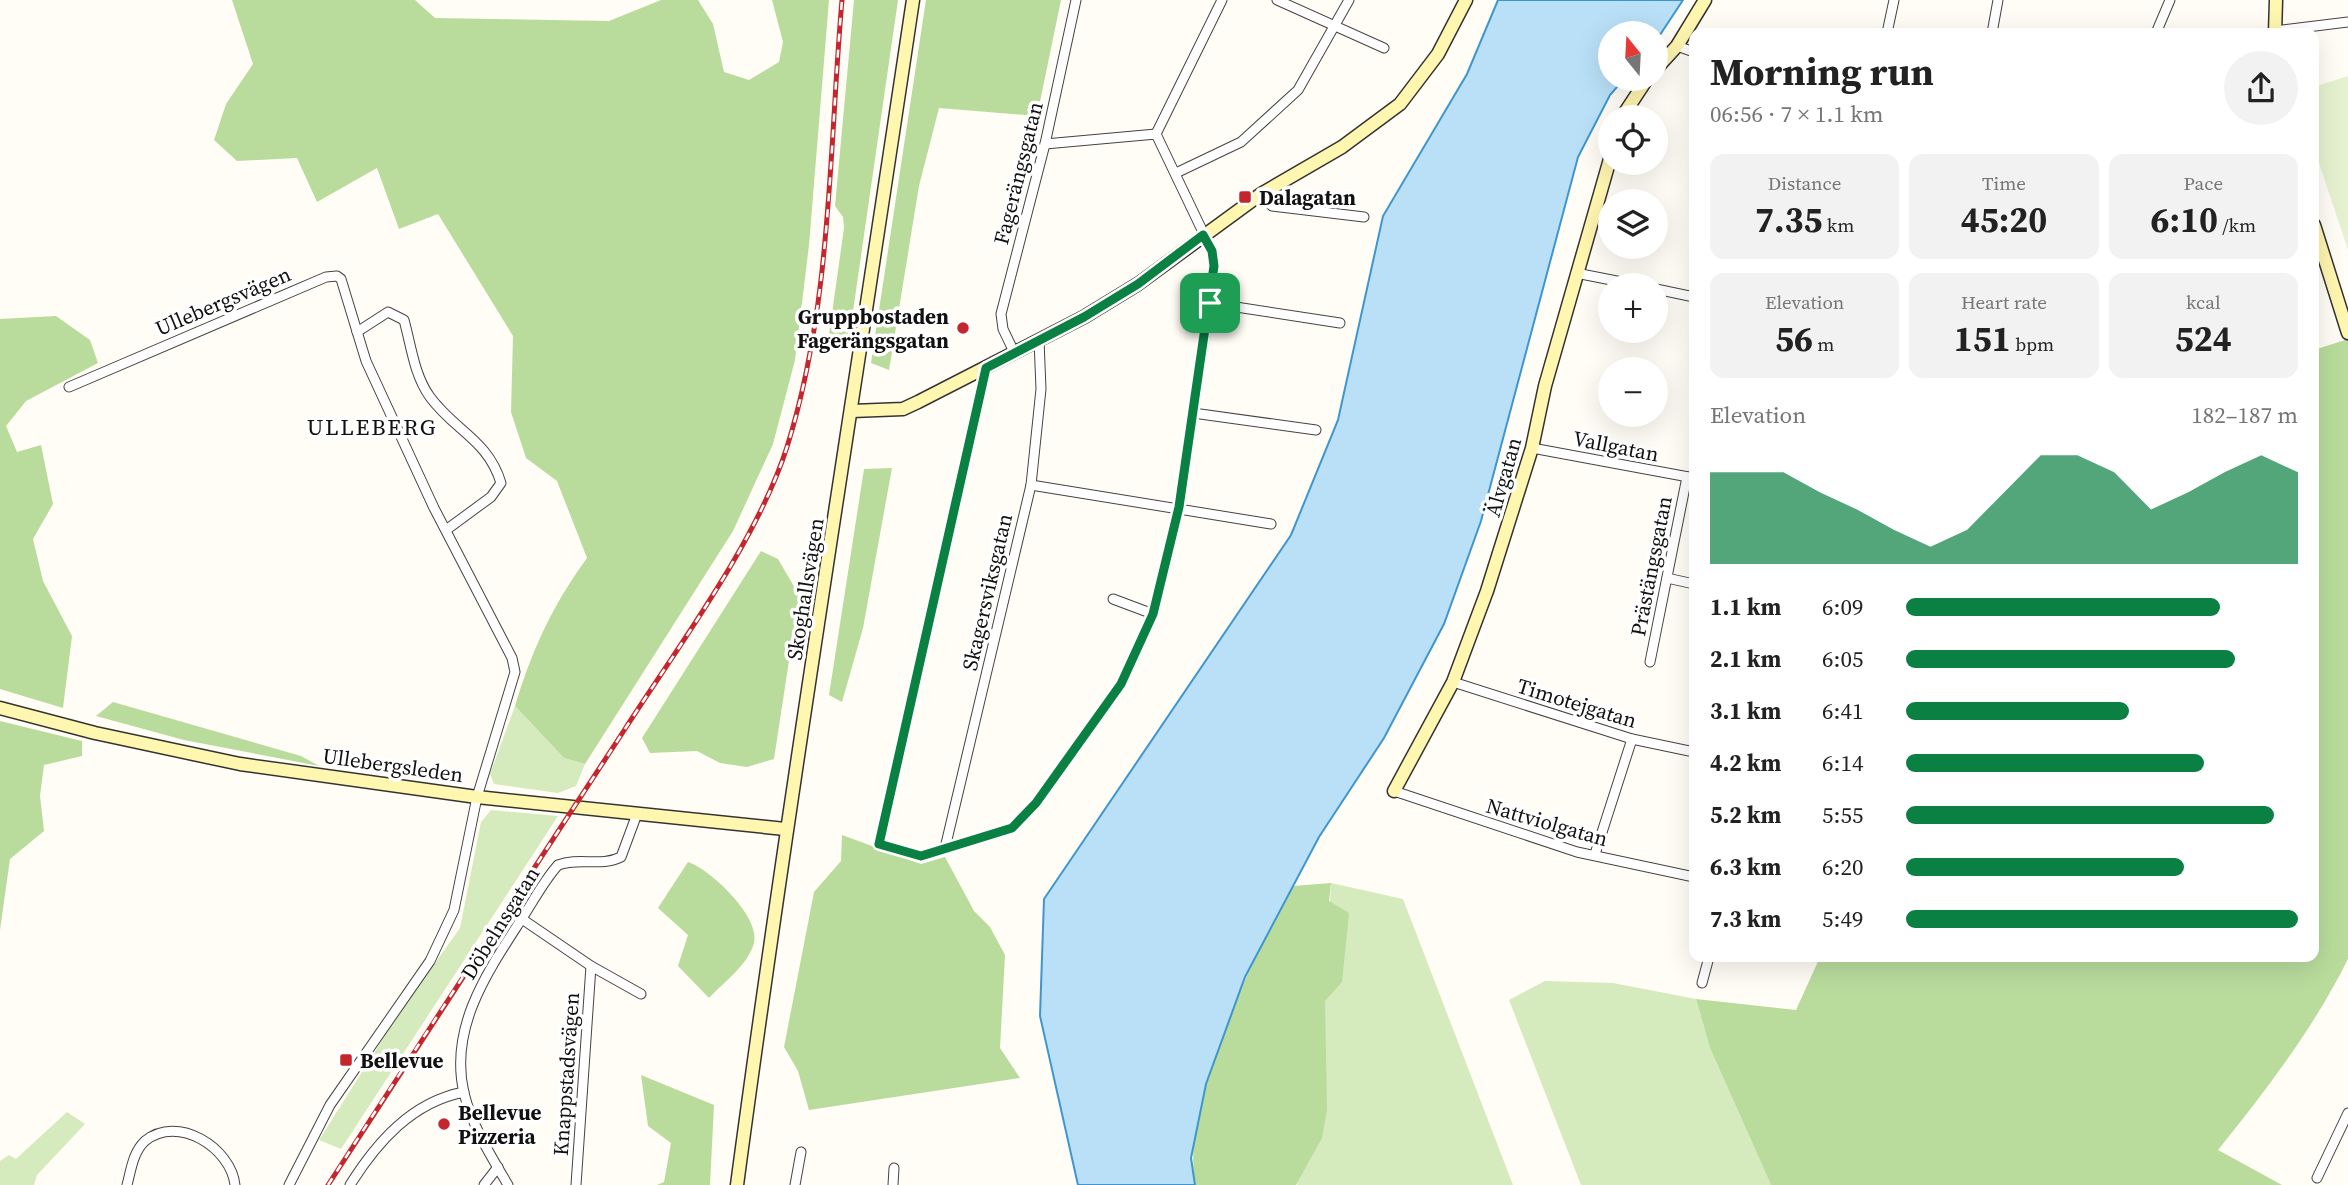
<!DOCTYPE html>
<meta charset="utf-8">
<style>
:root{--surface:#fff;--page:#f2f2f2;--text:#222;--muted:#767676;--accent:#0b8043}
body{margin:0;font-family:"Source Serif 4",serif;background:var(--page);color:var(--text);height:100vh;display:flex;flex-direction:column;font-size:26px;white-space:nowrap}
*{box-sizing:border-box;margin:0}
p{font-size:23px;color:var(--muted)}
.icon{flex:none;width:38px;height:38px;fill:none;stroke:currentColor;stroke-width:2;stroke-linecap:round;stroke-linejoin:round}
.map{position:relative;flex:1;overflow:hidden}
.panel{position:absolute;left:1689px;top:28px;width:630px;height:934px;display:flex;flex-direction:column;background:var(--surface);border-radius:14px;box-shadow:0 7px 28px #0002}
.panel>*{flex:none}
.needle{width:46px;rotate:342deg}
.controls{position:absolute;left:1598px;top:21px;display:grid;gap:14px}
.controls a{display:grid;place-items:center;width:70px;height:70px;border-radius:50%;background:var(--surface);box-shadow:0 7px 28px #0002;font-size:35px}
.pin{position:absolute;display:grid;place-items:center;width:60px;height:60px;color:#fff;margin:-30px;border-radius:14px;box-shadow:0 4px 10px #0006}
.round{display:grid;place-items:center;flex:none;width:74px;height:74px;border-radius:37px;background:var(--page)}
.summary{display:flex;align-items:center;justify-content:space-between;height:119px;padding:0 21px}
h1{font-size:38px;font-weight:700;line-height:52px}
.metrics{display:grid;grid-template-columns:repeat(3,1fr);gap:10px;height:119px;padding:7px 21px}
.metrics div{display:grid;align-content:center;border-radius:14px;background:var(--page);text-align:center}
.metrics b{font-size:35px;font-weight:700}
.metrics small{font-size:19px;font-weight:400}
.metrics p{font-size:19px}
.chart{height:196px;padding:14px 21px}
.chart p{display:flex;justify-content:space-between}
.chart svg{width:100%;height:126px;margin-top:7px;fill:var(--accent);opacity:.7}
ul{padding:0 21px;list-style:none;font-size:23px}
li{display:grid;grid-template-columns:112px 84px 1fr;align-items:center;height:52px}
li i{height:18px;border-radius:9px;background:var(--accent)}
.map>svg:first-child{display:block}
.green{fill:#d5ebbd}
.forest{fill:#b9dc9c}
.pitch{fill:#e6f2cf}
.water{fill:#b9e0f7;stroke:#3f96cf;stroke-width:2}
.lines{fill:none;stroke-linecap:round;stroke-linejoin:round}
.street-casing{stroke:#444;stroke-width:11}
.secondary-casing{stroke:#333;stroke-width:15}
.street{stroke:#fff;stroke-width:9}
.secondary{stroke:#fff6b0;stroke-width:12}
.rail-casing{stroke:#c4262e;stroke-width:5}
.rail{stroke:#fff;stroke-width:2.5;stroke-dasharray:8;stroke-linecap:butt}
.route-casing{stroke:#fff;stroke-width:14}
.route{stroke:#0b8043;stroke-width:9}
.poi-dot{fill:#c4262e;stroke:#fff;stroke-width:2.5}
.labels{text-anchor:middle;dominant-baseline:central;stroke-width:7;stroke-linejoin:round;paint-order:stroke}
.street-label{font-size:21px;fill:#111;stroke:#fff}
.poi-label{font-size:21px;font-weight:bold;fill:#111;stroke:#fff;text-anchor:start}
.neighbourhood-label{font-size:23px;letter-spacing:2px;fill:#111;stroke:#fff}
</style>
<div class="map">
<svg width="2348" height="1185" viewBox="0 0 2348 1185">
<rect width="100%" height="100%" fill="#fffdf5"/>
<g class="green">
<polygon points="515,706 564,758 585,764 576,786 558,793 494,784 490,774"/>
<polygon points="491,810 558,816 341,1149 319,1140 398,1015 460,928 481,822"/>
<polygon points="1331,883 1403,899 1513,1185 1297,1185 1323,1029"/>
<polygon points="1545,981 1613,983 1696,999 1710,1048 1771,1185 1581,1185 1509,1000"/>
<polygon points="67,1112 85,1124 37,1175 34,1185 0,1185 0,1161 9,1155 16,1159"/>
</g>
<g class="forest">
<path d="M232,0H415L435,18L609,21L661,0H698L713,24L724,72L749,80L779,62L783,42L772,0H829L809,245L795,360L773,444L733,531L585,764L564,758L515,706C532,650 552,606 587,558L557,481L526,458L511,412L513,336L438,214L399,229L377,168L317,202L297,158L237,161L214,140L226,104L253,64Z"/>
<polygon points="854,0 898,0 849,339 828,342 844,228 843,217 835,206"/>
<polygon points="926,0 1061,0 1037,116 939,108 919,186 889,370 871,363"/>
<polygon points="56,316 90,340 98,363 26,401 6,426 17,452 41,445 53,504 33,539 43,581 72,636 63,708 0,689 0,319"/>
<path d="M2348,339V959C2313,1029 2267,1089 2218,1150L2282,1185H1771L1710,1048L1696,999L1796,1010L1820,957H2314V350Z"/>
<polygon points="892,468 863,628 842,702 829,695 864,469"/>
<polygon points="761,551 778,559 799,595 774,759 747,767 720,763 697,751 650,753 642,738"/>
<polygon points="113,702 301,756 319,766 184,740 96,716"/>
<polygon points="0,721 82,741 82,756 44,765 40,796 44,831 10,859 0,930"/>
<polygon points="842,835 921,864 945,857 974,911 990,927 1005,955 1000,1048 1020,1078 809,1110 798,1071 784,1047 814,892 841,861"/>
<path d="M688,862C710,869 761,917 754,943C748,965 724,982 709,998L678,966L688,935L658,908Z"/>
<path d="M1331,883L1329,901L1349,913L1342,982L1325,1001L1327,1110L1322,1138L1296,1185H1195C1181,1094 1251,965 1293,886Z"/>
<polygon points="641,1075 714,1105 710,1185 657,1185 664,1182 671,1143 648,1126"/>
</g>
<polygon class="pitch" points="2348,76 2348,250 2314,148 2314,87"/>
<polygon class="water" points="1498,0 1683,0 1656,41 1656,33 1610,33 1610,79 1624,79 1610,95 1578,157 1481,521 1444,624 1384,738 1319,837 1245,977 1206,1084 1191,1158 1195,1185 1078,1185 1040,1016 1044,899 1291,535 1338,420 1383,216 1467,74"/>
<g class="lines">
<g class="street-casing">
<g id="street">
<polyline points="1277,0 1384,48"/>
<polyline points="2275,31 2348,22"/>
<polyline points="1887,33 1894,0"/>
<polyline points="1992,33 1998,0"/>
<polyline points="2156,33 2170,0"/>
<polyline points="1677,46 1694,52"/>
<polyline points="1156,134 1222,0"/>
<polyline points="1176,173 1241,142 1298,90 1349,0"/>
<polyline points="1261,194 1272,206 1364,217"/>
<polyline points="1576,273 1637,285"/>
<polyline points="1656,289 1694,297"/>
<polyline points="1210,303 1340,323"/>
<path d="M357,332L388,312L404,320C411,345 414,375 430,397C455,431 488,440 501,483L491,497L446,530"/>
<polyline points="1014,352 1003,329 1001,314 1045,144 1076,0"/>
<polyline points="986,368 879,844 921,856 1012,828 1036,803 1121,684 1153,614 1179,507 1210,303 1214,266 1212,251 1156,134 1045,144"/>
<polyline points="69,387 326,277 337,276 341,279 366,361 434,508 512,658 515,672 477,797 454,910 430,961 330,1105 289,1185"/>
<polyline points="1193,413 1316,430"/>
<polyline points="1532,448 1694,478"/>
<polyline points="1031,485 1271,524"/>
<polyline points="1667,578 1694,584"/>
<polyline points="1113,599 1153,614"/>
<polyline points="1650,662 1687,477"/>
<polyline points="1453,682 1632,739 1694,752"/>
<polyline points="1394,791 1577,852 1694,877"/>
<polyline points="945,848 1031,485 1041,389 1039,340"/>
<polyline points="1595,854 1632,739"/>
<polyline points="522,919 591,966 641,994"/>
<polyline points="1702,983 1709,957"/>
<polyline points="2317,1178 2348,1113"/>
<path d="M127,1185C131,1170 133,1152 145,1141C178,1114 231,1148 235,1185"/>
<path d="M350,1185C377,1142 412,1102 464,1092"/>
<polyline points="484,1185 498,1167"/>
<path d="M508,1185C491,1156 472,1126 464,1093C449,1029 486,974 519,923C532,904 542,883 558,865C579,857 601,867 621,857L637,814"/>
<polyline points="576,1185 591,966"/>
<polyline points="795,1185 801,1152"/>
<polyline points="893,1185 894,1168"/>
</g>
</g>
<g class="secondary-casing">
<g id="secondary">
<polyline points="2275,33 2276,0"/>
<polyline points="1656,69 1677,46 1705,0"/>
<polyline points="1622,117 1647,79"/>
<polyline points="2314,225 2348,333"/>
<polyline points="852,411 903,409 918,402 1084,317 1138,284 1261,194 1342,147 1400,104 1438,54 1466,0"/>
<polyline points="0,708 95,733 240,764 477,797 785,829"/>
<polyline points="1394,791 1453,682 1487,591 1532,448 1545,386 1610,159"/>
<path d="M737,1185C790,789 854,395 913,0"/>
</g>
</g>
<use href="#street" class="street"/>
<use href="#secondary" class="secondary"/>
<g class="rail-casing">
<path id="rail" d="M328,1185C426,1032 526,881 625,729C679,645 757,541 787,447C832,304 829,148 842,0"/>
</g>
<use href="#rail" class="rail"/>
</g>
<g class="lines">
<g class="route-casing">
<polygon id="route" points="1203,235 1212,251 1214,266 1179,507 1153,614 1121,684 1036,803 1012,828 921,856 879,844 986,368 1084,317 1138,284"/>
</g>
<use href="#route" class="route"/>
</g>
<g class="poi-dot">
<rect x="1238" y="190" width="14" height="14" rx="3.5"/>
<circle cx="963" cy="328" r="7"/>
<rect x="339" y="1053" width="14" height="14" rx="3.5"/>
<circle cx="444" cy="1124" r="7"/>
</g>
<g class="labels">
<g class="street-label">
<text transform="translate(1018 173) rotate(-76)">Fagerängsgatan</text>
<text transform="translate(223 301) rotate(-23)">Ullebergsvägen</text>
<text transform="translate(1616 446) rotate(11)">Vallgatan</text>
<text transform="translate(1503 477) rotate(-74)">Älvgatan</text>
<text transform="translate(1651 566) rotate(-79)">Prästängsgatan</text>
<text transform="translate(805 589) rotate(-81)">Skoghallsvägen</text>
<text transform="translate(987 592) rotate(-77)">Skagersviksgatan</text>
<text transform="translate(1577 703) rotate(17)">Timotejgatan</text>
<text transform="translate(393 765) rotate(8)">Ullebergsleden</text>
<text transform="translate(1547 822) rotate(16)">Nattviolgatan</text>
<text transform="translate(500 923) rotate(-58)">Döbelnsgatan</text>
<text transform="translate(566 1074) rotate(-86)">Knappstadsvägen</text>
</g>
<g class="poi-label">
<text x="1259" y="197">Dalagatan</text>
<text x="949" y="316" text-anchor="end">Gruppbostaden<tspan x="949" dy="24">Fagerängsgatan</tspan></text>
<text x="360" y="1060">Bellevue</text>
<text x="458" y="1112">Bellevue<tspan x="458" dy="24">Pizzeria</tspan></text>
</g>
<g class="neighbourhood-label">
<text x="372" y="427">ULLEBERG</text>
</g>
</g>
</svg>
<div class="controls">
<a><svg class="needle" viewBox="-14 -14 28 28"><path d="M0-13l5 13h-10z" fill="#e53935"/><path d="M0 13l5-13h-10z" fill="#767676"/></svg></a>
<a><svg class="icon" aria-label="locate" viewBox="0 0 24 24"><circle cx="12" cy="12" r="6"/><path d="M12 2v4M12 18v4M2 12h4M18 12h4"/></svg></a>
<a><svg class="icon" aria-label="layers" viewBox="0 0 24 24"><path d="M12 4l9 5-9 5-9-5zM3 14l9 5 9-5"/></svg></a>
<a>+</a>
<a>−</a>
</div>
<div class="pin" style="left:1210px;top:303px;background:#1e9e55"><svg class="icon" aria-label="arrive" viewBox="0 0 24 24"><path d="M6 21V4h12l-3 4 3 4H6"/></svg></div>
<section class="panel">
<div class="summary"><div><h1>Morning run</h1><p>06:56 · 7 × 1.1 km</p></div><a class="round"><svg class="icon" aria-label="share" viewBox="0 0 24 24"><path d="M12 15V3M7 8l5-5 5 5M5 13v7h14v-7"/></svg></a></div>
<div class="metrics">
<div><p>Distance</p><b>7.35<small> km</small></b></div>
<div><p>Time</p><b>45:20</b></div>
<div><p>Pace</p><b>6:10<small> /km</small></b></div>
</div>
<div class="metrics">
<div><p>Elevation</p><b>56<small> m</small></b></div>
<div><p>Heart rate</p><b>151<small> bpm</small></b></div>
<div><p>kcal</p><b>524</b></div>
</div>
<div class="chart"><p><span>Elevation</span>182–187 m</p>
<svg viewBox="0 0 160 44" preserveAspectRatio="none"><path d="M0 44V12L10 12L20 12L30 19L40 25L50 32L60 38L70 32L80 19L90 6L100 6L110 12L120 25L130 19L140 12L150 6L160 12V44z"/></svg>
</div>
<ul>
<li><b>1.1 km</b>6:09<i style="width:80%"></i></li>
<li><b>2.1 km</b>6:05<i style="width:84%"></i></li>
<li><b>3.1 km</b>6:41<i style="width:57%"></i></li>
<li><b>4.2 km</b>6:14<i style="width:76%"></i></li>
<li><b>5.2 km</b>5:55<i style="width:94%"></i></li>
<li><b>6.3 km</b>6:20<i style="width:71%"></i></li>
<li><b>7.3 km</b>5:49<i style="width:100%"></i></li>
</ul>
</section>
</div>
